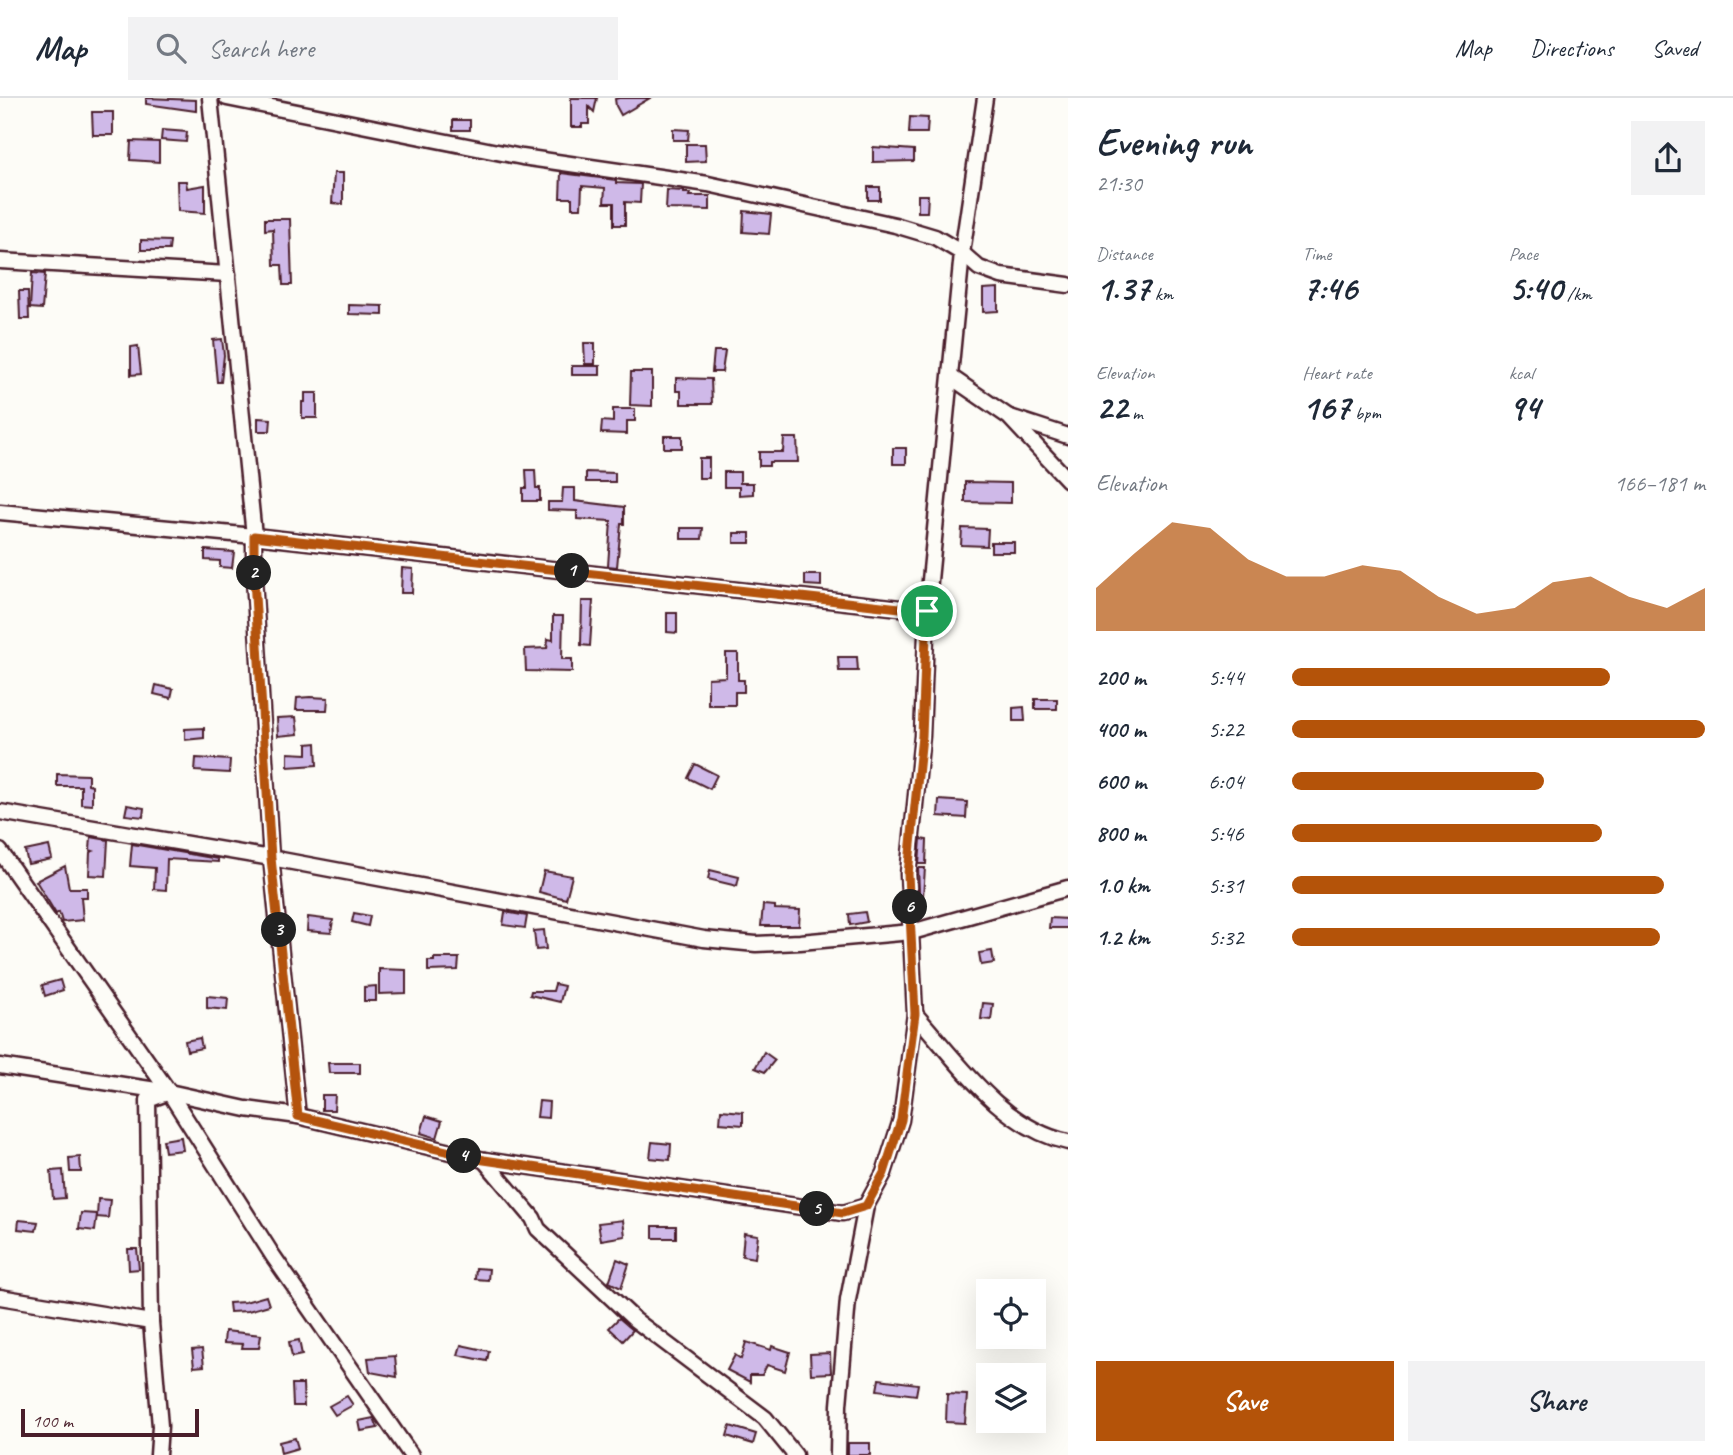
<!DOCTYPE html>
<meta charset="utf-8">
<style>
:root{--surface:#fff;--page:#f2f2f3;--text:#1f2937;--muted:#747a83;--line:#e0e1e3;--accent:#b45309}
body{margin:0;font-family:Caveat,sans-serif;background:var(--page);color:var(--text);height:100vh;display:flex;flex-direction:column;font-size:26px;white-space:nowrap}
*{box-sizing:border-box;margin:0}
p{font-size:23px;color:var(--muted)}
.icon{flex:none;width:38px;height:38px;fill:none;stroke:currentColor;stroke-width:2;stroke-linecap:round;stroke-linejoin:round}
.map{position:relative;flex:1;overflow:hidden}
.drawer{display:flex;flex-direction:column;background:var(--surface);width:665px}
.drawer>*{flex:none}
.controls{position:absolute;left:976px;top:1181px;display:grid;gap:14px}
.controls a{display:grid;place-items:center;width:70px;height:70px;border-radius:0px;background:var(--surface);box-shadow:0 7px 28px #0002;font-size:35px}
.scale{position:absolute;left:21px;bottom:18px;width:178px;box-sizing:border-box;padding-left:7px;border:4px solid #4a1f2b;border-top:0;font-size:19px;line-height:24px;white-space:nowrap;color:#4a1f2b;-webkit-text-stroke:5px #fdfcf7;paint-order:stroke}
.pin{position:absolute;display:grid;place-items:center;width:60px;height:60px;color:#fff;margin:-30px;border:4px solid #fff;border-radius:50%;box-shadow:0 2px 7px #0007}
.km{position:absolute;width:35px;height:35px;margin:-18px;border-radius:50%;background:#222;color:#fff;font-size:19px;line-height:35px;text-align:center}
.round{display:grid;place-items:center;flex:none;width:74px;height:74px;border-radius:0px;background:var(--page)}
.headline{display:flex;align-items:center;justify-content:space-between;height:119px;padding:0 28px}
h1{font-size:38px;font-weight:600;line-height:52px}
.stats{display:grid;grid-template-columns:repeat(3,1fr);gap:10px;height:119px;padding:7px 28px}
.stats div{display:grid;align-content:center}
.stats b{font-size:35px;font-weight:600}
.stats small{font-size:19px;font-weight:400}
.stats p{font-size:19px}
.chart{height:196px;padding:14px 28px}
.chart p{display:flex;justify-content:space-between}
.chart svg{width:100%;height:126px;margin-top:7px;fill:var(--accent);opacity:.7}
.primary-button{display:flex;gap:14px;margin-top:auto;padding:14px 28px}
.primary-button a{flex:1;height:80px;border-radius:0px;background:var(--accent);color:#fff;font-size:28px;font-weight:600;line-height:80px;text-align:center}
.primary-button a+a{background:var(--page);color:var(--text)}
ul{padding:0 28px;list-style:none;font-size:23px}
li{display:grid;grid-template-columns:112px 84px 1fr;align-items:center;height:52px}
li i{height:18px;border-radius:9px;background:var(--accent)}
header{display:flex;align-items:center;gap:42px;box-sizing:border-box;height:98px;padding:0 35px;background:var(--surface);border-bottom:2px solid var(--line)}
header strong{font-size:33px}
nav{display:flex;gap:38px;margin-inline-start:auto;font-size:24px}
.search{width:490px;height:63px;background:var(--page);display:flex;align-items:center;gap:18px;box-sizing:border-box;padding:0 24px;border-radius:0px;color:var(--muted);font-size:26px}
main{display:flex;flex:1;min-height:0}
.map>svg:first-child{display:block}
.building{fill:#cfb9e8;stroke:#4a1f2b;stroke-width:2}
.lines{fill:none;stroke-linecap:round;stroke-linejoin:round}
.street-casing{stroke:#4a1f2b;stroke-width:19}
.street{stroke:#fdfcf7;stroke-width:14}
.route-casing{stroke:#fff;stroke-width:14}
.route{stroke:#b45309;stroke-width:9}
</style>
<header>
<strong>Map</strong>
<div class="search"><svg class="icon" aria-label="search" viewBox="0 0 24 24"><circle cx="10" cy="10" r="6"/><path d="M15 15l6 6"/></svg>Search here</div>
<nav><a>Map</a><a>Directions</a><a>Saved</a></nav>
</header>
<main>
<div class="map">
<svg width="1068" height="1357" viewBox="0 0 1068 1357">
<rect width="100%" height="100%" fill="#fdfcf7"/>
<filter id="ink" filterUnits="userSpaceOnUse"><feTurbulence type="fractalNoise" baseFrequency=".0143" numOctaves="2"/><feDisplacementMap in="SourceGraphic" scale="14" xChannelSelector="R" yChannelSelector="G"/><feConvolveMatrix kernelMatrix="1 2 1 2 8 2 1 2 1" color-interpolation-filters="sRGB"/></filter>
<g filter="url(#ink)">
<g class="building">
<polygon points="146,0 196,2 196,13 146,6"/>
<polygon points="571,0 597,0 594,14 589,9 589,26 582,26 582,29 571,29"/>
<polygon points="619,0 650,0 621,17 616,8 615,1"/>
<polygon points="92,14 113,14 113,37 93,37"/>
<polygon points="910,19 928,20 927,35 909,35"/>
<rect x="453" y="22" width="17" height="10"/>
<polygon points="673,31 689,32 688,42 673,42"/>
<polygon points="162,32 187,34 186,44 161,42"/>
<polygon points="131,43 159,44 159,64 130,62"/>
<polygon points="686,46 705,46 706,63 686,64"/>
<polygon points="873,49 914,52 914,63 873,64"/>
<polygon points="334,75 343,75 343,106 332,105"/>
<polygon points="561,75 616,82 616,85 641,86 640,105 625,104 625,127 614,127 614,105 604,105 605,90 582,88 581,110 572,110 572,100 560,100"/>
<polygon points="177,83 186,83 187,90 205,87 205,115 178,113"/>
<rect x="868" y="89" width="12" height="13"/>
<polygon points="667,92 684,93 684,95 690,95 689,98 710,98 710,112 666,111"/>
<polygon points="918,97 928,97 927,114 918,114"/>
<polygon points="744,113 771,116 769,136 743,134"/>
<polygon points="265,121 290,121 292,187 283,187 282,167 274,167 273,131 265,132"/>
<polygon points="141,142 170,143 169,152 141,152"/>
<polygon points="32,175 45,176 42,211 30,210"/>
<polygon points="998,190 998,213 983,214 983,191"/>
<polygon points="19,193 28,193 29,221 20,221"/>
<polygon points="349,207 383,208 383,217 349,216"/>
<polygon points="222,241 224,257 221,284 217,284 213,242"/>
<polygon points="584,245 595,245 595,266 585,266"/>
<polygon points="138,248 141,276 131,277 131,249"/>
<polygon points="714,253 725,253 722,274 712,274"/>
<rect x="572" y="268" width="28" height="9"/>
<polygon points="631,274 652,274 652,308 630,307"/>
<polygon points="676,280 711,281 712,306 681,306 681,293 676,293"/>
<polygon points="305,295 317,295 317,320 302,320 302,304 305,304"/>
<polygon points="613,311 635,311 635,323 627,323 627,336 601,335 602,323 613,324"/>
<polygon points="258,320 271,321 270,333 258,333"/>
<rect x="664" y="338" width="18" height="12"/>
<polygon points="784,340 797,340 798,364 769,364 769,368 759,368 759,354 783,354"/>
<rect x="893" y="350" width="13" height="16"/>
<rect x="699" y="360" width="10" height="20"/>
<polygon points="526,372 535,372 536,390 540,390 540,403 523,403 523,390 527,390"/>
<polygon points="586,374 615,375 615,384 586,384"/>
<polygon points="724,374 740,374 740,385 753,385 753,396 739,397 739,389 724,389"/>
<polygon points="965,384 1011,385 1011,405 965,404"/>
<polygon points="563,390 575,390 575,403 624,409 624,426 621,426 617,469 608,468 611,423 577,421 577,413 548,412 548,404 562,404"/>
<polygon points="681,430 703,430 702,441 681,441"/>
<polygon points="962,430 988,431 987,448 961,447"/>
<rect x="734" y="435" width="16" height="10"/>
<rect x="991" y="444" width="23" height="10"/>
<polygon points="205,452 234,454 232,470 220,469 220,463 205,462"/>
<polygon points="402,470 413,471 412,495 401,495"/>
<polygon points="805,477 821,477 821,488 805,487"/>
<polygon points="582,503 593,503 590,548 581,547"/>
<polygon points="667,515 677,515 677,535 667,534"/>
<polygon points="553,518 563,518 562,561 572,561 572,574 526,573 525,551 547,550 548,541 553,542"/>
<polygon points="726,555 738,555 738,582 744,582 744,594 735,594 735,607 708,607 708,580 726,579"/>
<polygon points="838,559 857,559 858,573 839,573"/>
<polygon points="156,587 173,591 171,600 154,596"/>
<polygon points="310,599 328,600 327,612 296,612 297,600"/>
<rect x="1035" y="601" width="22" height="10"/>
<polygon points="1024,609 1025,623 1013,623 1013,610"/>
<polygon points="296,619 298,636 278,638 277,620"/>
<polygon points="204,630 204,640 185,642 185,631"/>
<polygon points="316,645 317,667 288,669 288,655 307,656 307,646"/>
<polygon points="196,660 230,662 229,675 195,673"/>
<polygon points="695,666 717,677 710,691 688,680"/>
<polygon points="57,676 88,677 88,686 92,687 92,707 81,706 81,688 57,688"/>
<polygon points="939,702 967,704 966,720 938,718"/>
<polygon points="127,707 144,710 143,719 125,717"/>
<polygon points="91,739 108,742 106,778 89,777 90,754 93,753 90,752"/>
<polygon points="921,741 927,742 926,766 919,766"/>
<polygon points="132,746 218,761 218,764 167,761 166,792 154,791 155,770 130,768"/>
<polygon points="49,748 52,761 28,766 25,753"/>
<polygon points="65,768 69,790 87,790 87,799 81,799 83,822 62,824 59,814 56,816 36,783"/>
<polygon points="918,770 925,770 922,813 920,813"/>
<polygon points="710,772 739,779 737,788 708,781"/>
<polygon points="544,773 572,778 566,801 539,794"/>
<polygon points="763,807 775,808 775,811 800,812 799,828 761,828"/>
<polygon points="505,814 527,818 525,830 503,827"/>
<polygon points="865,814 867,824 850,827 849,816"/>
<polygon points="354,815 370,818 368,828 352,824"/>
<polygon points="308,819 333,822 331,835 307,833"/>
<polygon points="1050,820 1068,821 1068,830 1049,830"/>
<polygon points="544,832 546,851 536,852 534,833"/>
<polygon points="992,853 994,865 981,867 979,855"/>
<polygon points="434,860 459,860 458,872 428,873 428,863 434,863"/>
<polygon points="379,871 406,872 406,895 379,896"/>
<polygon points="60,882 63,892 45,898 42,887"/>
<polygon points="555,886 564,888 560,904 530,897 531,893 553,893"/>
<polygon points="376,888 376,903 364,903 364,889"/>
<polygon points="207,898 228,900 227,912 207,910"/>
<polygon points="983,905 993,906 991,922 981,921"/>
<polygon points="200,940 202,950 187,953 185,943"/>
<polygon points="764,954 775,962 765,974 755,970"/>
<polygon points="328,965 360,965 360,975 329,975"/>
<polygon points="322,997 335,997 334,1012 322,1012"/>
<polygon points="539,1003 549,1004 548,1020 537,1019"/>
<polygon points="721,1012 743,1014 743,1027 720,1025"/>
<polygon points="426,1018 442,1023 437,1040 421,1035"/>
<polygon points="181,1039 183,1052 165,1054 163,1042"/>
<polygon points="652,1044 671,1046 670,1062 650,1060"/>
<polygon points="80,1059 81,1074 70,1074 69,1060"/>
<polygon points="63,1072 65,1100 53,1101 51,1073"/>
<polygon points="98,1101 110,1102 108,1120 97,1119"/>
<polygon points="81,1115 97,1116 95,1133 79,1131"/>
<polygon points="19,1122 38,1124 36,1133 18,1131"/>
<polygon points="623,1122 625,1138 601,1142 598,1125"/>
<rect x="653" y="1128" width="23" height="12"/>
<polygon points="744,1135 758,1137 755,1160 742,1158"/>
<polygon points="128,1151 137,1151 139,1171 129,1172"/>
<polygon points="617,1161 629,1166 621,1190 609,1184"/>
<polygon points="476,1170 489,1171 488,1182 475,1181"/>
<polygon points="266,1198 269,1207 248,1213 230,1214 229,1205 245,1204"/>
<polygon points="619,1220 633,1232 623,1243 609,1230"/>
<polygon points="225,1233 261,1237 259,1250 242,1250 243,1246 224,1245"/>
<polygon points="299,1242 302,1257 292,1259 289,1244"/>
<polygon points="746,1244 771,1252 772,1248 790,1254 785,1273 767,1267 762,1277 750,1277 750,1284 727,1272 735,1257 741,1261"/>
<polygon points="461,1247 489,1253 487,1263 458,1257"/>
<polygon points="202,1251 204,1268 194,1269 192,1252"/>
<polygon points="830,1255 831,1275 811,1276 810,1256"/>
<polygon points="395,1258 397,1279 370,1274 368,1260"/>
<polygon points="879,1281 918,1286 916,1297 877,1292"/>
<polygon points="292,1286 303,1286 304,1308 293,1308"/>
<polygon points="947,1296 967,1297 965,1325 946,1324"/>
<polygon points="347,1298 353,1307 335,1317 329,1308"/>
<polygon points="374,1320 378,1330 361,1333 359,1323"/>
<polygon points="730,1328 756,1336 753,1346 727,1338"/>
<polygon points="295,1340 298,1350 281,1355 279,1344"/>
<rect x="848" y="1345" width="22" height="12"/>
</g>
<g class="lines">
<g class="street-casing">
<g id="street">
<polyline points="210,0 254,438 254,481 271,760 298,1018"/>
<polyline points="227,0 522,59 708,86 895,127 935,139 962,155 979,170 1001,178 1068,187"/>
<polyline points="0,163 228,176"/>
<polyline points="951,279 1009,319 1068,382"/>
<polyline points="1010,319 1068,338"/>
<polyline points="0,414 254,438 927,513"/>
<polyline points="0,714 271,760 704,841 756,846 800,844 912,834 1068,790"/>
<polyline points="0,753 169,994 273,1158 411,1357"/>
<path d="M915,916C958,964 1002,1030 1068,1044"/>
<polyline points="0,968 169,994 246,1011 298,1018 484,1062 843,1115 866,1108"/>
<polyline points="484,1062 533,1120 538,1131 635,1222 765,1320 795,1357"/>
<polyline points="0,1199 151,1224"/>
<polyline points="158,1357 160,1328 151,1224 148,1002 167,995"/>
<polyline points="838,1357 839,1307 848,1202 866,1108 884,1075 901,1022 915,916 908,776 922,638 927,513 962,155 985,0"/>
</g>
</g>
<use href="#street" class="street"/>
</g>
</g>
<g class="lines" filter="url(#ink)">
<g class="route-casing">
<polygon id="route" points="254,438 927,513 922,638 908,776 915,916 901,1022 884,1075 866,1108 843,1115 484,1062 298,1018 271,760 254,481"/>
</g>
<use href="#route" class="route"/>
</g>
</svg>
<div class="controls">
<a><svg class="icon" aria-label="locate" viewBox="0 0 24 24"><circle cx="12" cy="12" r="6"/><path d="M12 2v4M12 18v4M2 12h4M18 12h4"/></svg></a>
<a><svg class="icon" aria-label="layers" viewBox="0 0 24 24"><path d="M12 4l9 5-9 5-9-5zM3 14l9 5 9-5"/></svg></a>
</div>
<div class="scale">100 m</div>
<div class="pin" style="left:927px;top:513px;background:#1e9e55"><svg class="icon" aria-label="arrive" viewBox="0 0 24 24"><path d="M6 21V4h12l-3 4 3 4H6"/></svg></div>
<b class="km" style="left:572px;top:473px">1</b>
<b class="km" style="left:254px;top:475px">2</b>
<b class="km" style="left:279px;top:832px">3</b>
<b class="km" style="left:464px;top:1058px">4</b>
<b class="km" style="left:817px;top:1111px">5</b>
<b class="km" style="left:910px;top:809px">6</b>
</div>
<section class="drawer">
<div class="headline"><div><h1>Evening run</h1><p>21:30</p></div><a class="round"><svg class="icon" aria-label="share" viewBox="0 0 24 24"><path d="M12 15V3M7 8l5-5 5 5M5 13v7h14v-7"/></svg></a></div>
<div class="stats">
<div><p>Distance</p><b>1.37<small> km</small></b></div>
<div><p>Time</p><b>7:46</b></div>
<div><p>Pace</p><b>5:40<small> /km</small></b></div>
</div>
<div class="stats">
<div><p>Elevation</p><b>22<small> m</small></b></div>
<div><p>Heart rate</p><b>167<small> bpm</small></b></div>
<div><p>kcal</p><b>94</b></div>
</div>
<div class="chart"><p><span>Elevation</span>166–181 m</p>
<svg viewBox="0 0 160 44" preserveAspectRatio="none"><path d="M0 44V29L10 17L20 6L30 8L40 19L50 25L60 25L70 21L80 23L90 32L100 38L110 36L120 27L130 25L140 32L150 36L160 29V44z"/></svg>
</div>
<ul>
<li><b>200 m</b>5:44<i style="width:77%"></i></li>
<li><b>400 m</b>5:22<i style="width:100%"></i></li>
<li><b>600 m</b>6:04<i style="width:61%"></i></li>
<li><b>800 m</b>5:46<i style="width:75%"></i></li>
<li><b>1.0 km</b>5:31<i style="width:90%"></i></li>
<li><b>1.2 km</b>5:32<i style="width:89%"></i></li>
</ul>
<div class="primary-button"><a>Save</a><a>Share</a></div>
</section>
</main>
